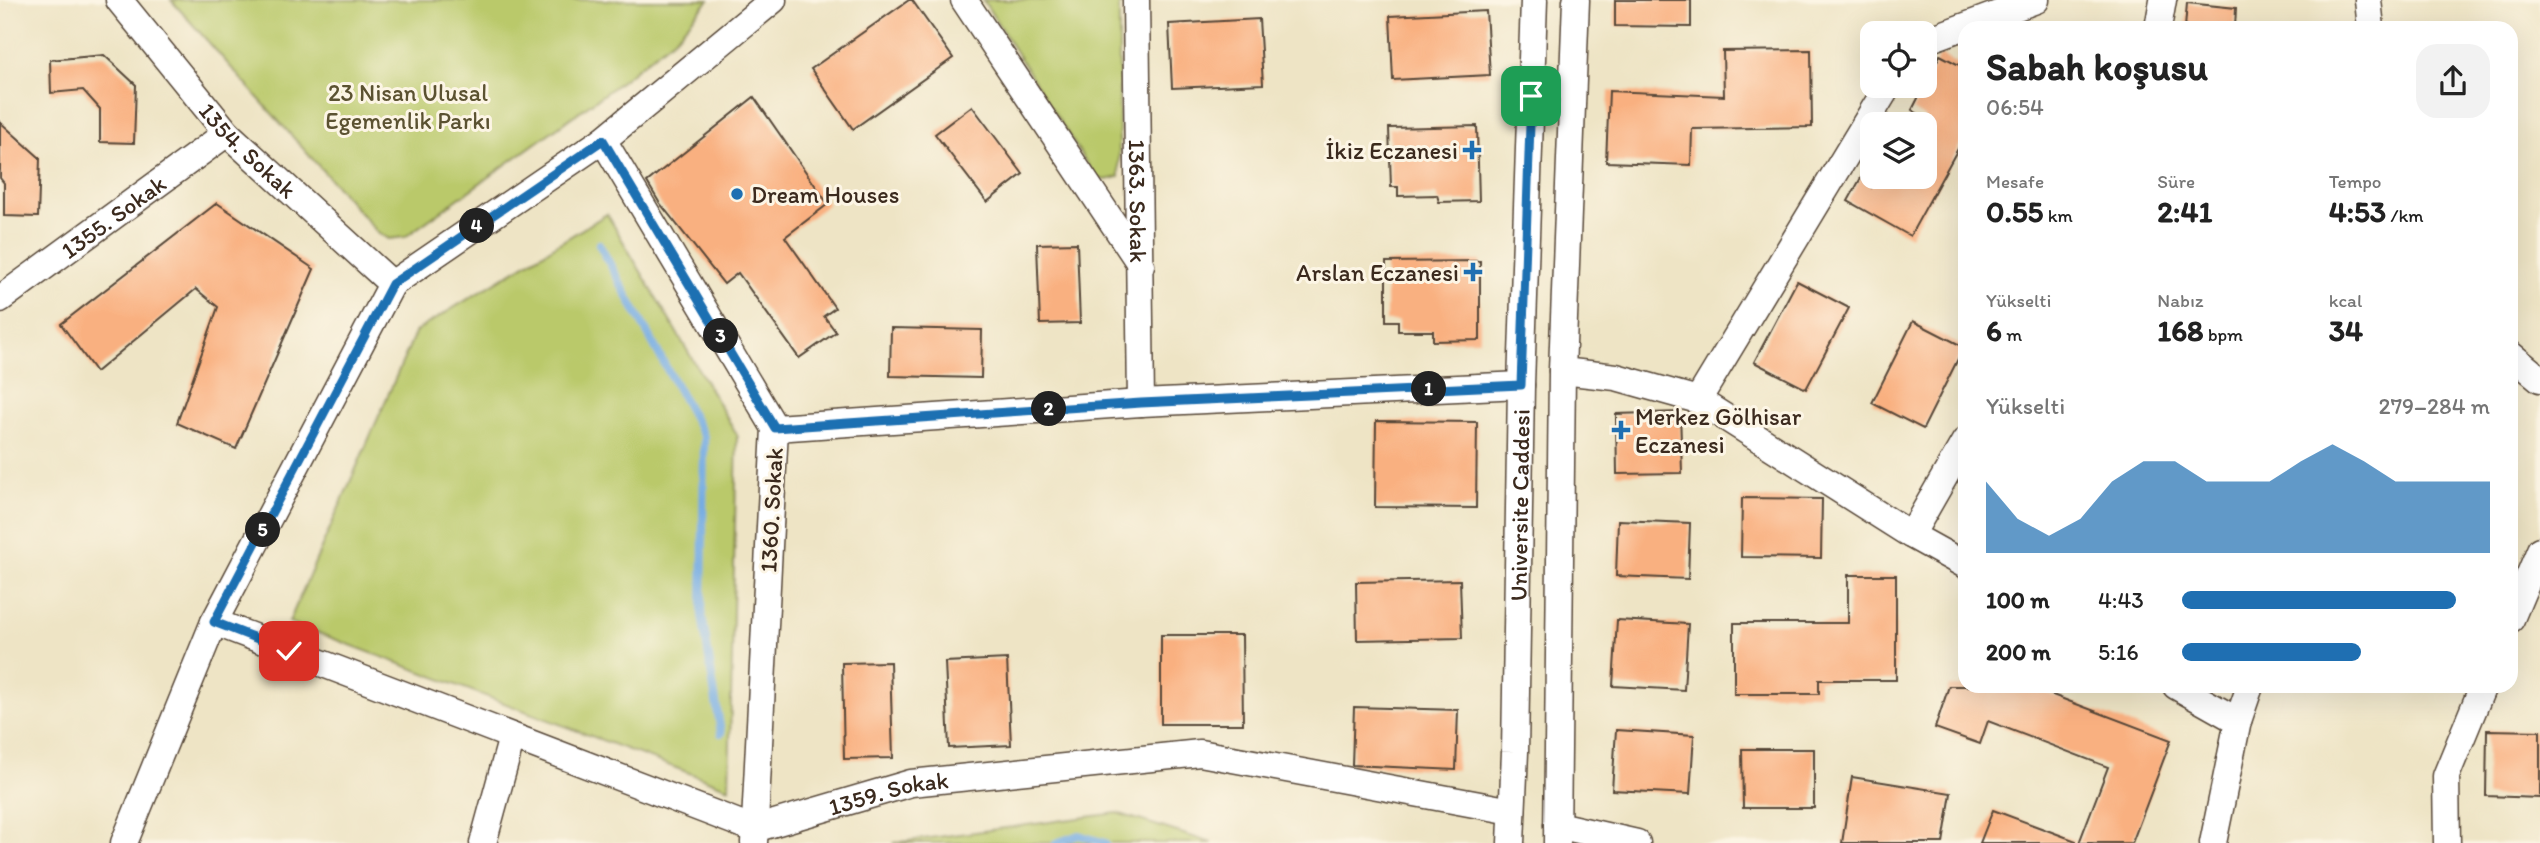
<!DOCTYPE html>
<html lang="tr">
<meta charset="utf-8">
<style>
:root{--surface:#fff;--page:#f2f2f2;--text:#222;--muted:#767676;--accent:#1f6fb2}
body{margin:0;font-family:Itim,sans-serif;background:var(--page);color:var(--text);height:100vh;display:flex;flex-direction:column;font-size:26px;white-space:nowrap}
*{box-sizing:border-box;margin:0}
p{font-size:23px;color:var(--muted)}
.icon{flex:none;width:38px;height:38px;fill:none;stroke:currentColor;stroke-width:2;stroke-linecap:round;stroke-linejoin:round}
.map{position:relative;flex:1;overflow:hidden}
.panel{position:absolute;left:1958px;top:21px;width:560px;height:672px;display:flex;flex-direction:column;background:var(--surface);border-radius:21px;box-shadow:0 7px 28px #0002}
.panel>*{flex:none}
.tools{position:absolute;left:1860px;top:21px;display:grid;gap:14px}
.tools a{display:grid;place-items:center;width:77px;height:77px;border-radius:14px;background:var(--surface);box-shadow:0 7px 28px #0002;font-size:35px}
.pin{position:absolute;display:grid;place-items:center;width:60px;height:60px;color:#fff;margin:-30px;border-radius:14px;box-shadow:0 4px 10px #0006}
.km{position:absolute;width:35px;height:35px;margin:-18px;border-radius:50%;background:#222;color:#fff;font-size:19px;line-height:35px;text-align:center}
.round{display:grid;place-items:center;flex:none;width:74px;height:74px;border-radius:21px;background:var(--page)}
.headline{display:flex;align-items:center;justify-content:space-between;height:119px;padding:0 28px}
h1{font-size:38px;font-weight:700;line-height:52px}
.metrics{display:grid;grid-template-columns:repeat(3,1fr);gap:10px;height:119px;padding:7px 28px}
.metrics div{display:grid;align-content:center}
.metrics b{font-size:30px;font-weight:700}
.metrics small{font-size:19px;font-weight:400}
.metrics p{font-size:19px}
.chart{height:196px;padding:14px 28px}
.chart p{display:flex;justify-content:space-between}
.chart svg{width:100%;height:126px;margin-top:7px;fill:var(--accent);opacity:.7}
ul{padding:0 28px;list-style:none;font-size:23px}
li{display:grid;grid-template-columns:112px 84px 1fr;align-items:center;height:52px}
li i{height:18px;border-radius:9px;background:var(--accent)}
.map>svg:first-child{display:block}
.green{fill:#bac96b;stroke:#7a7a44;stroke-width:2}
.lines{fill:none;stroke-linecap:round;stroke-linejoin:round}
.stream{stroke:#73abe2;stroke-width:8}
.building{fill:#f9b080}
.minor-casing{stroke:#564637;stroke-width:29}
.minor{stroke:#fff;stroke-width:26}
.route-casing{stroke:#fff;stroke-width:14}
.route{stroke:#1f6fb2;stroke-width:9}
.poi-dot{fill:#1f6fb2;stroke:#fcf5e5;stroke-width:2.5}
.labels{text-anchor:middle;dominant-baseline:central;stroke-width:6;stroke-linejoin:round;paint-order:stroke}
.park-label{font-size:24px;fill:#5b5231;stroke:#fcf5e5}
.street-label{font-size:24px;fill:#3b2a1e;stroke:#fcf5e5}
.poi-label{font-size:24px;fill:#3b2a1e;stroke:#fcf5e5;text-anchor:end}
</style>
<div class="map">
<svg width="2540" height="843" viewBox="0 0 2540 843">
<rect width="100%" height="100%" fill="#fcf5e5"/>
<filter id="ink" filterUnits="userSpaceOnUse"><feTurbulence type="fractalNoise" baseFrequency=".0143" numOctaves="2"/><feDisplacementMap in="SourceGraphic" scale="14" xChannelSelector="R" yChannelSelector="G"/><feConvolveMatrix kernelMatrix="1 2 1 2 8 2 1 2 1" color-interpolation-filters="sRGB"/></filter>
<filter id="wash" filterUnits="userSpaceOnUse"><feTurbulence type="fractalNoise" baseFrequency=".00686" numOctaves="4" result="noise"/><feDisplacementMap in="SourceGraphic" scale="28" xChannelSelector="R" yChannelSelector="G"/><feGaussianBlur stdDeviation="1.57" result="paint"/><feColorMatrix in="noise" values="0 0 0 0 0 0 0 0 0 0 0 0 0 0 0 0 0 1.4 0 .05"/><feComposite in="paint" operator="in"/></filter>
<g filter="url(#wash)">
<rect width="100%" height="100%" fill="#eee4c5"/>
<g class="green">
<polygon points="171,0 709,0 676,37 615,86 405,237 389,239 379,234"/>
<polygon points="983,0 1119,0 1119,177 1106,180 1096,178"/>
<polygon points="607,214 737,435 729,788 289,622 416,331"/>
<polygon points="1117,813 1212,843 893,843"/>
</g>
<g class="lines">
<g class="stream">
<polyline points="599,244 704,437 702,615 721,733"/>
<polyline points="1056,843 1079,835 1105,843"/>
</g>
</g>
<g id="blocks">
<g class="building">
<polygon points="909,0 912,0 953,58 853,129 811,69"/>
<polygon points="1615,0 1691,0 1691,27 1615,26"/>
<polygon points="2187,3 2236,8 2235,28 2185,28"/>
<polygon points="1486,11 1490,75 1393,80 1390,16"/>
<polygon points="1259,19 1263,84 1172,88 1169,24"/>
<polygon points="1811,50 1812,127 1692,129 1691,165 1606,162 1609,91 1724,96 1723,51"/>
<polygon points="104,55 136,85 134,143 100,142 100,109 83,90 51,93 50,60"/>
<polygon points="1940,55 1965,68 1965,136 1910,236 1848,201 1872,158 1872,186 1877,177 1925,177 1925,118 1912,110"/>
<polygon points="754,97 828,204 785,237 835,308 824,316 836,332 799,358 738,273 724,284 659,202 647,182"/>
<polygon points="972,106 1023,174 987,202 935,134"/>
<polygon points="0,122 40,158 38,217 4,216 4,183 0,178"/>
<polygon points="1477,126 1479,201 1439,202 1437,195 1398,196 1398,187 1391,187 1389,128"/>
<polygon points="217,203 314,269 236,449 177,423 218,307 196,289 96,372 61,324"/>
<polygon points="1077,243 1080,323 1040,324 1037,244"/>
<polygon points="1480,261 1480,340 1433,341 1433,331 1398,331 1398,321 1386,321 1386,262"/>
<polygon points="1797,281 1849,308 1806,389 1754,362"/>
<polygon points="1913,321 1964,347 1923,429 1872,403"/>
<polygon points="891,328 982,330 981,378 890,376"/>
<polygon points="1680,412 1682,473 1617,474 1616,414"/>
<polygon points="1376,421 1477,422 1476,508 1375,507"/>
<polygon points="1742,498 1822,499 1821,558 1741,557"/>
<polygon points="1618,520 1690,523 1688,579 1616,576"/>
<polygon points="1848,575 1896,575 1896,680 1819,680 1819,694 1734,694 1734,623 1848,623"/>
<polygon points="1460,580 1462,638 1357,640 1356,582"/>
<polygon points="1617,620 1688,624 1684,690 1613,686"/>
<polygon points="1161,635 1242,635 1243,724 1161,724"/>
<polygon points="1007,659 1011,745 949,748 945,662"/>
<polygon points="890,662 893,758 844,759 842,663"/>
<polygon points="1949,686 2029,686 2171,740 2132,843 2079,843 2108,767 1988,721 1980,744 1935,728"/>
<polygon points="1354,707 1458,710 1456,770 1352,765"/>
<polygon points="1616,730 1694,735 1690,794 1612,790"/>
<polygon points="2487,730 2540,731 2540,798 2486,796"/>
<polygon points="1742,749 1814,749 1814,808 1743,808"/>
<polygon points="1852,777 1951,793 1943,843 1842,843"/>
<polygon points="1993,810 2076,841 2076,843 1980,843"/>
</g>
</g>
</g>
<g filter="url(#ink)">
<use href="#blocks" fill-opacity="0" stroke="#564637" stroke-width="2"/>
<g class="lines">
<g class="minor-casing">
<g id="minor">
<path id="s1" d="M119,0L227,133L392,284"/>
<polyline points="964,0 1141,265"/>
<path id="s2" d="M1136,0L1141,403"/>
<polyline points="2368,0 2371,28"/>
<polyline points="2158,28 2163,0"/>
<polyline points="1925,41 2036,0"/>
<polyline points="603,140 775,428 754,843"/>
<path id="s3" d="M0,299L227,133"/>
<polyline points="2511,355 2540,379"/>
<polyline points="1562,371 1616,377 1698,400 1911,535 1965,565"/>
<polyline points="1698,400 1888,86"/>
<polyline points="775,428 1141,403 1521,385"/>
<polyline points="1911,535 1965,441"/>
<polyline points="2511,619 2540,550"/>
<path id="s4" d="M214,622L754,829L911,783L1200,753L1512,811"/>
<polyline points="2176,686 2238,721"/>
<polyline points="1557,825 1637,843"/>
<polyline points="124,843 214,622 392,284 603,140 773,0"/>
<polyline points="483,843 512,737"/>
<path id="s5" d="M1511,843L1515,752L1521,385L1534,0"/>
<polyline points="1557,843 1562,371 1576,0"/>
<polyline points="2213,843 2238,721 2250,686"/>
<polyline points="2447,843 2446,776 2483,686"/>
</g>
</g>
<use href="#minor" class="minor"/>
</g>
</g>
<g class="lines" filter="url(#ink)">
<g class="route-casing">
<polyline id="route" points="289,651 214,622 392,284 603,140 775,428 1141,403 1521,385 1531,96"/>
</g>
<use href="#route" class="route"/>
</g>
<g class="poi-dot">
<path d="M1468.5 139.5h7v7h7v7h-7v7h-7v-7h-7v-7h7z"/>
<circle cx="737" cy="194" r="7"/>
<path d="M1469.5 261.5h7v7h7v7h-7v7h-7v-7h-7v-7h7z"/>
<path d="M1617.5 419.5h7v7h7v7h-7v7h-7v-7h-7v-7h7z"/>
</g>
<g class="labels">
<g class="park-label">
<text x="408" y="92">23 Nisan Ulusal<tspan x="408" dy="28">Egemenlik Parkı</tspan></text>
</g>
<g class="street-label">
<text stroke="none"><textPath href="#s1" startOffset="198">1354. Sokak</textPath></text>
<text stroke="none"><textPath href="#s2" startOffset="201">1363. Sokak</textPath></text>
<text stroke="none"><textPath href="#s3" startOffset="140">1355. Sokak</textPath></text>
<text stroke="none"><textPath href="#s5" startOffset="338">Universite Caddesi</textPath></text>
<text transform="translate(771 510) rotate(-87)">1360. Sokak</text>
<text stroke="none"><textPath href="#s4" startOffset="718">1359. Sokak</textPath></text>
</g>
<g class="poi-label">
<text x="1458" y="150">İkiz Eczanesi</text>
<text x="751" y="194" text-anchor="start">Dream Houses</text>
<text x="1459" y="272">Arslan Eczanesi</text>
<text x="1635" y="416" text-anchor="start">Merkez Gölhisar<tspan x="1635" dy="28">Eczanesi</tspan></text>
</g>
</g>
</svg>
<div class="tools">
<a><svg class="icon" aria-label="locate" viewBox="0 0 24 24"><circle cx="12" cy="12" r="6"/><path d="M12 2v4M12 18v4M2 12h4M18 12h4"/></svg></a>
<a><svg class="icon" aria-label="layers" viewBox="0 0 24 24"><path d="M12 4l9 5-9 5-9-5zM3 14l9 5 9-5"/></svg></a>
</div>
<div class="pin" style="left:1531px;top:96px;background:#1e9e55"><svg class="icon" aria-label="arrive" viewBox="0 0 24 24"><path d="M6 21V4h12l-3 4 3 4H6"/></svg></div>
<div class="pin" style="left:289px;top:651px;background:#d93025"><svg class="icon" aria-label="check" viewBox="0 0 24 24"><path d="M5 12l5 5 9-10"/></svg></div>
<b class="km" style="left:1429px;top:389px">1</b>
<b class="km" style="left:1049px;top:409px">2</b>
<b class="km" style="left:721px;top:336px">3</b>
<b class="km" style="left:477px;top:226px">4</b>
<b class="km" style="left:263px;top:530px">5</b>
<section class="panel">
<div class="headline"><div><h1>Sabah koşusu</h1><p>06:54</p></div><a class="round"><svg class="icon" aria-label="share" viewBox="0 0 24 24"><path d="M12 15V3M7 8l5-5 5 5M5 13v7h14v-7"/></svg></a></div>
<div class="metrics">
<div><p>Mesafe</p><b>0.55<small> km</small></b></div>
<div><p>Süre</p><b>2:41</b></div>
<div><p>Tempo</p><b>4:53<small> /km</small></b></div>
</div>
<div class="metrics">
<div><p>Yükselti</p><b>6<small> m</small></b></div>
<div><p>Nabız</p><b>168<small> bpm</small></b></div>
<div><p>kcal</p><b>34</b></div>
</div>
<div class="chart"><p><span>Yükselti</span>279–284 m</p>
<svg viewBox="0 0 160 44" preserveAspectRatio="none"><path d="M0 44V19L10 32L20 38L30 32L40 19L50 12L60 12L70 19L80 19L90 19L100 12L110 6L120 12L130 19L140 19L150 19L160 19V44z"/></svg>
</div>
<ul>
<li><b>100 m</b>4:43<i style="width:89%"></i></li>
<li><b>200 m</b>5:16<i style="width:58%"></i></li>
</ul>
</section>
</div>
